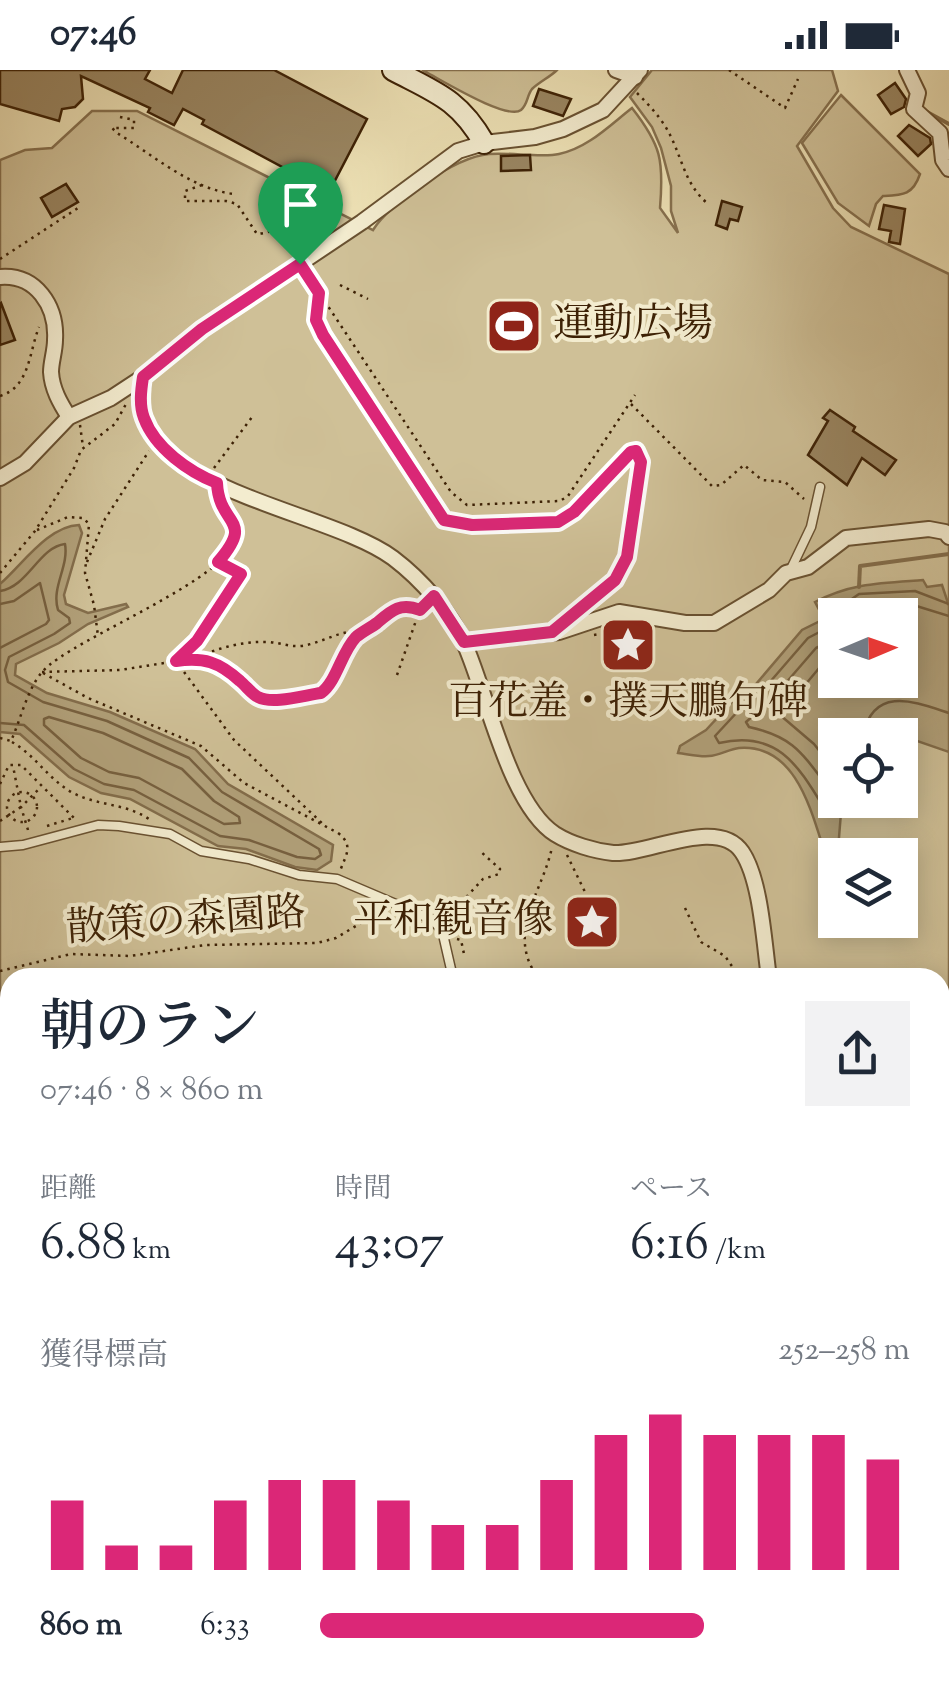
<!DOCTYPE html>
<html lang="ja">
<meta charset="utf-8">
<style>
:root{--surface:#fff;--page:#f2f2f3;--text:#1f2937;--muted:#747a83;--accent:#db2777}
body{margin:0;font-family:"Sorts Mill Goudy","Noto Serif JP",serif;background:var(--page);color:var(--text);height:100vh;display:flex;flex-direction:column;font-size:38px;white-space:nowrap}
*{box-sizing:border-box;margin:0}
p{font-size:32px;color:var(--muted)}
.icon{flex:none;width:55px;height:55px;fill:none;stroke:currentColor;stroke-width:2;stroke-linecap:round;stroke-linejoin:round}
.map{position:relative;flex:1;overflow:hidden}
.side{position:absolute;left:0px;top:898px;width:950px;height:718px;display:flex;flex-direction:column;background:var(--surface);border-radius:30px 30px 0 0;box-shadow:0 5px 25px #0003}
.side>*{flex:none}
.needle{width:65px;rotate:88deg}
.buttons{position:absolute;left:818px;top:528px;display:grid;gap:20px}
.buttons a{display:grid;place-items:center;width:100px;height:100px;border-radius:0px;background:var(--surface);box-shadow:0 5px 25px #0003;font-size:50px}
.pin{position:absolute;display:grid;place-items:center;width:85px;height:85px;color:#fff;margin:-102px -42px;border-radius:50% 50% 50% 0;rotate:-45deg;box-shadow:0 0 10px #0007}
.pin .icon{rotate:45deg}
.round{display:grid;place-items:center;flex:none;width:105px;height:105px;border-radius:0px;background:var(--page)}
.head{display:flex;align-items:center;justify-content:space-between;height:170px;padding:0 40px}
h1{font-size:55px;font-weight:600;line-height:75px}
.metrics{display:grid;grid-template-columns:repeat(3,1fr);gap:15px;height:170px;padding:10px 40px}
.metrics div{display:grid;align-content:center}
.metrics b{font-size:50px;font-weight:600}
.metrics small{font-size:28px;font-weight:400}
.metrics p{font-size:28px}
.chart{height:280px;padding:20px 40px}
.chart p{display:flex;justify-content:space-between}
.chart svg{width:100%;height:180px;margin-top:10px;stroke:var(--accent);stroke-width:6}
ul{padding:0 40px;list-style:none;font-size:32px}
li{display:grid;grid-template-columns:160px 120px 1fr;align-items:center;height:75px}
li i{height:25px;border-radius:12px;background:var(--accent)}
.status{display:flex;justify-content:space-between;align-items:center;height:70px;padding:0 50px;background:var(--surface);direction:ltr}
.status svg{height:28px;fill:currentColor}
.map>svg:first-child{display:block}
.green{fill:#cfc097;stroke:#86704e;stroke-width:2.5;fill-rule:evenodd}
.water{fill:#b1a079;stroke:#836d4b;stroke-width:2.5;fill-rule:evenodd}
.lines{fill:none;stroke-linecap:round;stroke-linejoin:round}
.shore{stroke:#77603f;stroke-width:2.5}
.stream{stroke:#836d4b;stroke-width:4}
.building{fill:#998561;stroke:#3d2105;stroke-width:2.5}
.secondary-tunnel{stroke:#cabb92;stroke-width:20;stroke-dasharray:20 10;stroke-linecap:butt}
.lane-casing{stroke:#695131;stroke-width:11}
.street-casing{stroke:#695131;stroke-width:18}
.secondary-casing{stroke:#3d2105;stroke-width:24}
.path{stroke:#3d2105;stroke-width:2.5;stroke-dasharray:2.5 5;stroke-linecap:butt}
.lane{stroke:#f3eccf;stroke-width:8}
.street{stroke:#f3eccf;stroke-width:14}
.secondary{stroke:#f3eccf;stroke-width:20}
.route-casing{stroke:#fff;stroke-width:20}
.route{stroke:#db2777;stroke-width:12}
.labels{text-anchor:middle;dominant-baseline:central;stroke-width:8;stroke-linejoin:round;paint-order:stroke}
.poi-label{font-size:40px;fill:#3d2105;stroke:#f3eccf;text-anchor:start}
.street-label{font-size:40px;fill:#3d2105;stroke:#f3eccf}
</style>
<div class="status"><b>07:46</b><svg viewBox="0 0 49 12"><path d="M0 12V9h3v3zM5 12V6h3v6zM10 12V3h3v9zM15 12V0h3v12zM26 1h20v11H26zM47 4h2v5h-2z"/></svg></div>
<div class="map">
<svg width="949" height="1614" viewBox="0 0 949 1614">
<rect width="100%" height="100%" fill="#ede1b5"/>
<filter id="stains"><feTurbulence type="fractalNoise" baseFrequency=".002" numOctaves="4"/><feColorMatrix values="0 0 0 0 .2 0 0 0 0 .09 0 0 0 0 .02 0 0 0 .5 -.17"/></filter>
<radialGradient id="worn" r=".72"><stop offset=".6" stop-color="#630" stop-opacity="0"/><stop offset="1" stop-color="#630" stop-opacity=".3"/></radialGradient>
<g class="green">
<path d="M422,0H557C550,7 539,12 532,19C527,25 528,34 521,40C507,51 440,9 422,0Z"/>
<path d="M652,0H832L838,21L797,76L833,138L851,157L949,204V944L940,943V908H10V1605H613L630,1614H0V90L25,80L52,78L92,41H137L373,160C390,133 455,87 489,84C509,82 542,88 559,84C588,78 610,55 632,38C661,75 664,90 660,138L678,163L671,141V116L661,78L652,57L630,27ZM835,545H900V610H835ZM835,665H900V730H835ZM835,785H900V850H835Z"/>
<path d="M841,25L920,104C913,125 903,125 883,126L876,134L869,156L838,133L802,73Z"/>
<polygon points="940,975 949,976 949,1072 940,1072"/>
<polygon points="940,1343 949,1350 949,1614 658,1614 738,1605 940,1605"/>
</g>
<g class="water">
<path d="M79,455L82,463L64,525L66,534L88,543L126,534L128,537L88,554L59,573L16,594L15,605L47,623L110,642L195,679L228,714L333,775L331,791L317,800L295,797L246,779L218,776L130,729L101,723L69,707L20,664L0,662V514C22,495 48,456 79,455Z"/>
<path d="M923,510L927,517L942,515L949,536V682L900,665H835V730H842L838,780L840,785H835V799L830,798C814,756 802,673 739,678C729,679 719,686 709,686C699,687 688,684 678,683L680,676L706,660L733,631L756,614L802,560L824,549L815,532C851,513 881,513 923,510ZM835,545H900V610H835Z"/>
</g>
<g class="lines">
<g class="shore">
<path d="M0,521C28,517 39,477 65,474C69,497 51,517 58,540L69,548L70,553L54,564L9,587L5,600L8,612L43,632L107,651L189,688L222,722L319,779L321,785L315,789L297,787L249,770L220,766L134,720L104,714L74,699L24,655L0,653"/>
<polyline points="0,534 14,531 40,513 49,550 46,554 0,578"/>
<polyline points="850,545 863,536 910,534 949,546"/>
<path d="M835,569L816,578L772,629L746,652L749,657C790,666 800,680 824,712L835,709"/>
<polyline points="835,585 825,591 780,645 814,674 829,693 835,694"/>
<polygon points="49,647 103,663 182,699 214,731 239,747 240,753 224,754 139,708 109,702 81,688 44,655 44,649"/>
<path d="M863,665C874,615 915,632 949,643"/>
<path d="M835,724L830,736L824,738C797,693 776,660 719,673L715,666L740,639L763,620L808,568L831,556L834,535L846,533L859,524L915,521L949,534"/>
</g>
<g class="stream">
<polyline points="927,42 949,54"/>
<polyline points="859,517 860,496 949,484"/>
</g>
</g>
<g class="building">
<polygon points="0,0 150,0 145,9 172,23 183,0 274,0 367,49 329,122 202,54 204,50 183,39 174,55 148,42 150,38 81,6 83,29 75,37 62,39 59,51 0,34"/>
<polygon points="895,13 906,29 904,37 891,44 878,25"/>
<polygon points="539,19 571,29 563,46 533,36"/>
<polygon points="909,55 930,68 931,74 918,86 898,66"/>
<polygon points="530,85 531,100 501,101 501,86"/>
<polygon points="66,114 78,132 52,147 41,128"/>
<polygon points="722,131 742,137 738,151 730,149 727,159 716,155"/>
<polygon points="884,135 905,139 900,174 889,172 891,161 879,159"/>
<polygon points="1,233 15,270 0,275 0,234"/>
<polygon points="830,340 855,357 853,361 896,390 885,405 862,388 847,415 808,385 828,351 823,348"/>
</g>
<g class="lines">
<polyline class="secondary-tunnel" points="0,1281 10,1272"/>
<g class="lane-casing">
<g id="lane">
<polyline points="790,501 811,457 820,417"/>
<polyline points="0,777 23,775 98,755 119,756 170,764 201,781 249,789 299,805 337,809 431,849 442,860 453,908"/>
</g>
</g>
<g class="street-casing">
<g id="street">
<polyline points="616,0 635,7"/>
<polyline points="907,0 918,23 914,39 940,63 943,90 949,99"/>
<path d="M0,207C36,204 57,236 55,270C55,281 51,292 51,302C52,319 60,333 69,347"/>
<path d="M143,307C142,320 140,332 143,345C164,423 334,444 393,488C422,510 450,542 465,575C487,624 509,734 555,764C571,774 594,781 613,783C648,785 718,746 742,782C761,810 764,873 769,908"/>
<polyline points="0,408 25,393 69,347 111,328 143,307 202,259 362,152 458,81 484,73 535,67 563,59 603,40 640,0"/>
<polyline points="464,572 559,562 619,542 685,553 714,553 769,520 786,503 808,497 846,468 929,459 945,462 949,467"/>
<polyline points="940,1105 949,1099"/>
</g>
</g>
<g class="secondary-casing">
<g id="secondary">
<path d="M393,0C435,22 459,29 484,73"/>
<polyline points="940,958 949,959"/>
</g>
</g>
<g class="path">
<polyline points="729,0 785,38 798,9"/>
<path d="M637,23C651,37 664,51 672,69C683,93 687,116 707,133"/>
<path d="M120,47L134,50V58H112L117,63C153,85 191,119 234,124"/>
<path d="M202,115L185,121V131H226L237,134L257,164C284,162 308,134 335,152"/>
<polyline points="0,189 78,138"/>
<polyline points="308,206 451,422 467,435 560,431 568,426 635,325"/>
<polyline points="340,215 368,229"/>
<polyline points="319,223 316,250 323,265 445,450 450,453 558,452 574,441 631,381 636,381 641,392 623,497 615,511 578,541"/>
<path d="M0,326C30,317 29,282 39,257"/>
<polyline points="631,334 712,416 721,415 744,395 762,410 785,412 804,429"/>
<polyline points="80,355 83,377"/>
<polyline points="214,398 252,347"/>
<polyline points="37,460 68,447 83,448 89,454 85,503 94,535 98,566"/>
<polyline points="87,492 105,449 149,381"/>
<polyline points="217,492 241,503 197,571 176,591 234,670 324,755"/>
<polyline points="0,503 35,461 74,398 81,380 115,354 126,334"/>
<polyline points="594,565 630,559"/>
<path d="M198,587C221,577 244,571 269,572C281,573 290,577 301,576C323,573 341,559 364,561"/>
<path d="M42,602L120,600L196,588L211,590L227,599L258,627L268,630L321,623C337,611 341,583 356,567C362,562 370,558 377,553C392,541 400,533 420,540"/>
<path d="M43,603L88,628L201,676L244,713L338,763C354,775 346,785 340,801"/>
<polyline points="397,605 419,542"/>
<path d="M0,668L11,671C21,649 27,619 43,601C71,569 239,506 236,464C235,452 224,439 218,430"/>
<path d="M12,672C36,686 49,710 73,723C98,736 125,733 149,749"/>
<polyline points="0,714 9,695 21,695 75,749"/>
<circle cx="22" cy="737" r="15"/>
<polyline points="0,751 21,737 13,696"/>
<polyline points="47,756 73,748"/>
<polyline points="28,760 21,737 41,717"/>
<polyline points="567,785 587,826"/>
<polyline points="685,838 701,872 725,886 740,908"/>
<polyline points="446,849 483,809 499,804 500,799 480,781"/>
<polyline points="457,869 461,870 464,884"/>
<path d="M532,898C510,857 544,818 552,777"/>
<polyline points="0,901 71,884 130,886 205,875 317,873 336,868 374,845 393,846"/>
<polyline points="40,908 40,894"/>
<polyline points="485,1605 499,1614"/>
</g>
<use href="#lane" class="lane"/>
<use href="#street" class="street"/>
<use href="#secondary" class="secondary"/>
</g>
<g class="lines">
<g class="route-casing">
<path id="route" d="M300,194L319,223L316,250L323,265L444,450L472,455L558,452L574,442L631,382L636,381L641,392L627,487L615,510L552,562L464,572L434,526L420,540C400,532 391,541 377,553C370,558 362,562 356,567C341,583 337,611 321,623C305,625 273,635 258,627C252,624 246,616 240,611C219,592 204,587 176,591L197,571L241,504L218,492C256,448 219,457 217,413C189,402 155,378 144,348C139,335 141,320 143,307L202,259Z"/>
</g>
<use href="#route" class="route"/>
</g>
<defs>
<g id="stadium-square" transform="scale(2.875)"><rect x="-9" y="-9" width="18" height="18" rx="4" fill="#8f2418" stroke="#f3eccf"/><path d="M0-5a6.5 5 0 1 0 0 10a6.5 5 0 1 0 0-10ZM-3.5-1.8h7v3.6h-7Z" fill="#fff"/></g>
<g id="sight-square" transform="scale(2.875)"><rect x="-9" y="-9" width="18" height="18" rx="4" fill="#8f2418" stroke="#f3eccf"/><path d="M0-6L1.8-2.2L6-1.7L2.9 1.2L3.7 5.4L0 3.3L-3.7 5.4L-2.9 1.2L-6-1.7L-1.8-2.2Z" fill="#fff"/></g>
</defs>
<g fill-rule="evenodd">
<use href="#stadium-square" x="514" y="256"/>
<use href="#sight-square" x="628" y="575"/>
<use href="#sight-square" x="592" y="852"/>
</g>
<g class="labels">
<g class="poi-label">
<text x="553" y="256">運動広場</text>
<text x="628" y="634" text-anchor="middle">百花羞・撲天鵬句碑</text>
<text x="553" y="852" text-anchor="end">平和観音像</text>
</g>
<g class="street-label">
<text transform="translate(186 853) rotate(-4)">散策の森園路</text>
</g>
</g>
<rect width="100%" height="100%" filter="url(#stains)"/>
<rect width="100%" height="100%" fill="url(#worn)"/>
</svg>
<div class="buttons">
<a><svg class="needle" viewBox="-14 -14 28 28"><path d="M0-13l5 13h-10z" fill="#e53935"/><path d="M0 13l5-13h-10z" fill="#747a83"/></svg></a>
<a><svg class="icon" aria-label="locate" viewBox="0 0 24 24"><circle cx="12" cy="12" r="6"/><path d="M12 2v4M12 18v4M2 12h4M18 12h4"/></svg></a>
<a><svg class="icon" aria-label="layers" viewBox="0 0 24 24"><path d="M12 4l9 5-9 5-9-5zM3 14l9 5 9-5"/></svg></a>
</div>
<div class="pin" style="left:300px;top:194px;background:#1e9e55"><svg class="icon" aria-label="arrive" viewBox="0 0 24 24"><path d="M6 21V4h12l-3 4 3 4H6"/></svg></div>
<section class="side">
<div class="head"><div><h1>朝のラン</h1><p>07:46 · 8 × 860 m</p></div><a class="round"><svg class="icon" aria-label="share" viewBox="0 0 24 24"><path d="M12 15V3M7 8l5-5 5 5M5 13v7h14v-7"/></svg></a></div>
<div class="metrics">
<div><p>距離</p><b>6.88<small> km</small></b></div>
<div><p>時間</p><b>43:07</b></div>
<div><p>ペース</p><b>6:16<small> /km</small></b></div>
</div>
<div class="chart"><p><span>獲得標高</span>252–258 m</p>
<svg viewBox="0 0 160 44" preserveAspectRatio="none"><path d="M5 44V27M15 44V38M25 44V38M35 44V27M45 44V22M55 44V22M65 44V27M75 44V33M85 44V33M95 44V22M105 44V11M115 44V6M125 44V11M135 44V11M145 44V11M155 44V17"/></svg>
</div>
<ul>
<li><b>860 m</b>6:33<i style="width:65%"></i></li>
</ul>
</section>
</div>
